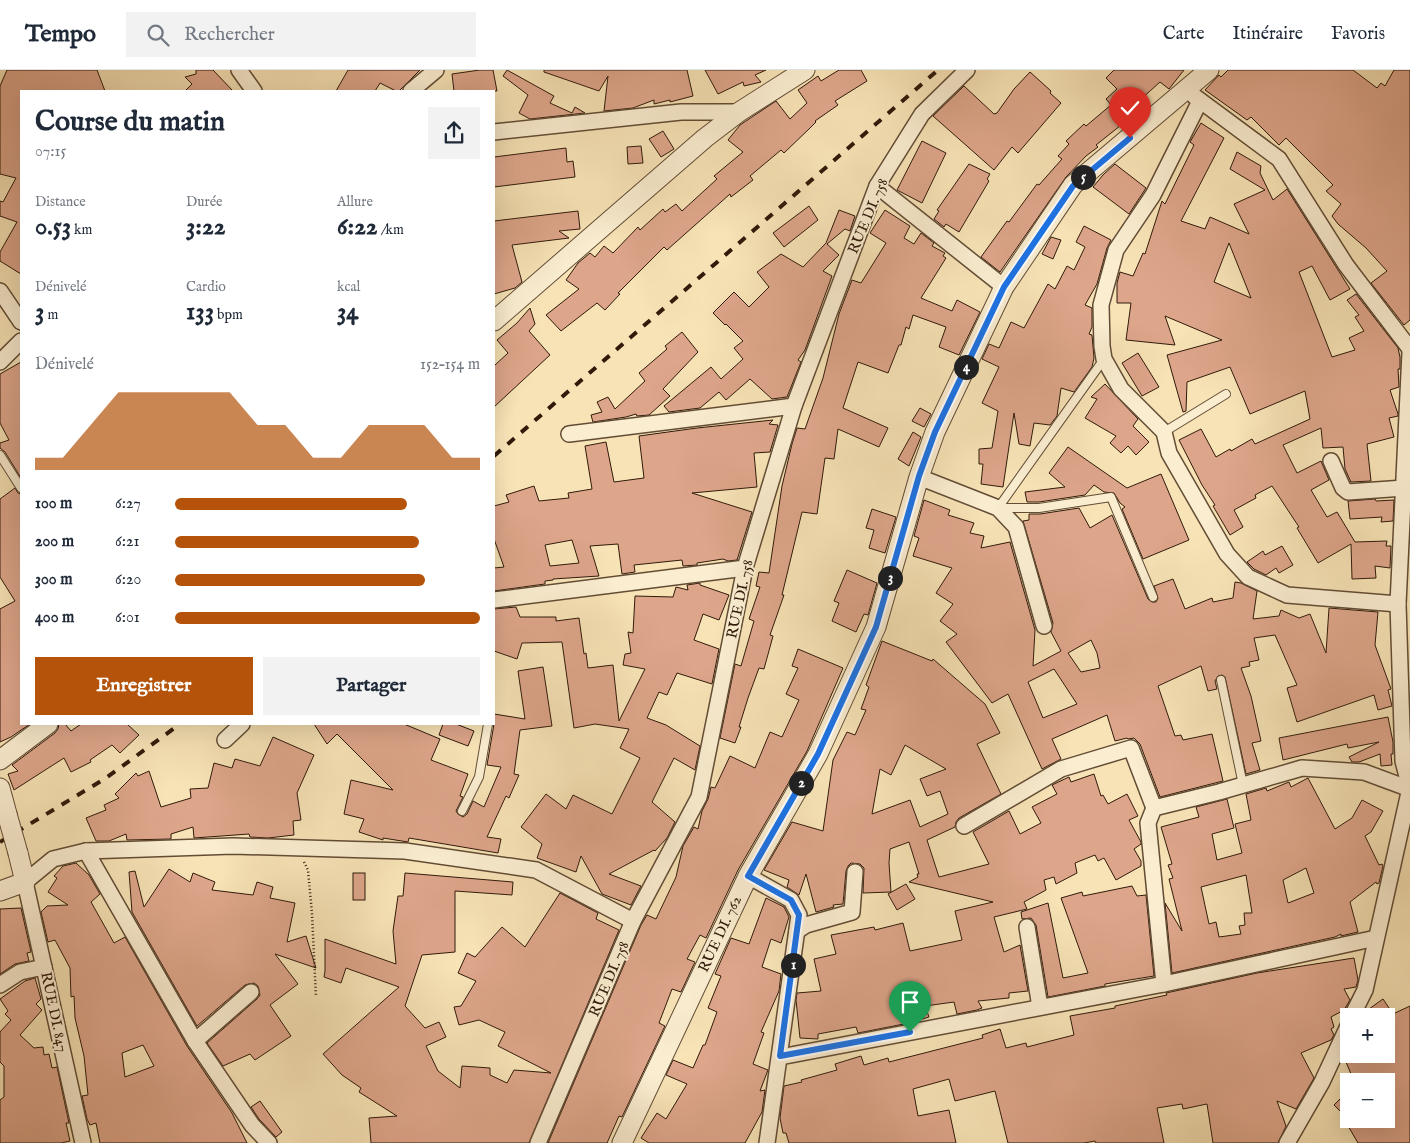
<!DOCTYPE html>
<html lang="fr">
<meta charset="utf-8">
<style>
:root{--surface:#fff;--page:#f2f2f3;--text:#1f2937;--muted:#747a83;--line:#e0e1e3;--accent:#b45309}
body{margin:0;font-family:"IM FELL English",serif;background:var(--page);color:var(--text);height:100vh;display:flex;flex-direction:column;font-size:19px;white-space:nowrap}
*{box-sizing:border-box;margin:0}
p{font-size:16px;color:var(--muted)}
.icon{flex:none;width:28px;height:28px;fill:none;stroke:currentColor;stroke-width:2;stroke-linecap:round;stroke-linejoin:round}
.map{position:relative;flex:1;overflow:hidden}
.panel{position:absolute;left:20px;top:20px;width:475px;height:635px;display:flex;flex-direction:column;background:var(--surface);border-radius:0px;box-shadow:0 5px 20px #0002}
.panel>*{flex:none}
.buttons{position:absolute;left:1340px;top:938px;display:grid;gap:10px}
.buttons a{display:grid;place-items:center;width:55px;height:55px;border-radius:0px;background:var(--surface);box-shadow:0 5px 20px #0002;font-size:25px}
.pin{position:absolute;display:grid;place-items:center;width:42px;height:42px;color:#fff;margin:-51px -21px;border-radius:50% 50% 50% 0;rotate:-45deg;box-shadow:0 0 5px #0007}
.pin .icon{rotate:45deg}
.km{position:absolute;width:25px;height:25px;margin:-12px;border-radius:50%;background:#222;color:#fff;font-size:14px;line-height:25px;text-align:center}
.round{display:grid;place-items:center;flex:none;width:52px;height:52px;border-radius:0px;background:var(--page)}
.summary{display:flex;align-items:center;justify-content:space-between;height:85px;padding:0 15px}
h1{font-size:28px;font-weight:700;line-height:38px}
.figures{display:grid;grid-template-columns:repeat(3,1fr);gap:8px;height:85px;padding:5px 15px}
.figures div{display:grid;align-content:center}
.figures b{font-size:25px;font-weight:700}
.figures small{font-size:14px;font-weight:400}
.figures p{font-size:14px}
.chart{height:140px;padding:10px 15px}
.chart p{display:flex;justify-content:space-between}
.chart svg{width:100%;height:90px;margin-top:5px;fill:var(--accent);opacity:.7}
.primary-button{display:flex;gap:10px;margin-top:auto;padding:10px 15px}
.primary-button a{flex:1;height:58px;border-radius:0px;background:var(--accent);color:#fff;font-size:20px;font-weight:700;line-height:58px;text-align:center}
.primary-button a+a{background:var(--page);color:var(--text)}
ul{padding:0 15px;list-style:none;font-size:16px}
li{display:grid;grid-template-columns:80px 60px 1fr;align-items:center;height:38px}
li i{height:12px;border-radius:6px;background:var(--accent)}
header{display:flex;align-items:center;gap:30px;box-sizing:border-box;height:70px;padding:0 25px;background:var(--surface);border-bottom:1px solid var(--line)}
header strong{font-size:24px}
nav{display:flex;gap:28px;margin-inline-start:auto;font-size:18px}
.search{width:350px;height:45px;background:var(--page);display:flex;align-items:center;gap:12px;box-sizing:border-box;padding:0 18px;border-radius:0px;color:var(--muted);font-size:19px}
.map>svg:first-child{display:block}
.building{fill:#dda58a;stroke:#311a0a;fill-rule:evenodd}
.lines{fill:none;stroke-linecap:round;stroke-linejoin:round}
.service-casing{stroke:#624c35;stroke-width:10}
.minor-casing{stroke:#624c35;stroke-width:18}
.tertiary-casing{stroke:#624c35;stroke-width:21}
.path{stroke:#311a0a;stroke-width:2.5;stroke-dasharray:1 2.5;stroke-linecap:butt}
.service{stroke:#faedd0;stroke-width:8}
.minor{stroke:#faedd0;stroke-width:15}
.tertiary{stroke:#faedd0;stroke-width:19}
.rail{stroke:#311a0a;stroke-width:4;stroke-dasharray:9 9;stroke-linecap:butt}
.tertiary-bridge-casing{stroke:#624c35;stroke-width:21;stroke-linecap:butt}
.tertiary-bridge{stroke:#faedd0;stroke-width:19}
.route-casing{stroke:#fff;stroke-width:10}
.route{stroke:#1a73e8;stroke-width:6}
.labels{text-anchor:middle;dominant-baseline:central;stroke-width:4;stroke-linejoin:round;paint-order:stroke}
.street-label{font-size:15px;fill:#311a0a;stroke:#faedd0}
</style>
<header>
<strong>Tempo</strong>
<div class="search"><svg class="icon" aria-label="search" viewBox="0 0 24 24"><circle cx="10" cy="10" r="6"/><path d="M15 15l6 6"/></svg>Rechercher</div>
<nav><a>Carte</a><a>Itinéraire</a><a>Favoris</a></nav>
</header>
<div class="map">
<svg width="1410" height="1073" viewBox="0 0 1410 1073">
<rect width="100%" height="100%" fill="#f7e3b6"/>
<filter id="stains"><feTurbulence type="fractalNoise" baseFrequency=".004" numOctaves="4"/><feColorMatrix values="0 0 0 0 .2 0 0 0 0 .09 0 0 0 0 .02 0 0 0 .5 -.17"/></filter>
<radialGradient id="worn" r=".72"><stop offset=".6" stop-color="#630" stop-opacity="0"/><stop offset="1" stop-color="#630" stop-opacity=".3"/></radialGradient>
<g class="building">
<polygon points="7,0 97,0 105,21 21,21 21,204 0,191 0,182 17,152 0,146 0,131 3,132 16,108 0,104 0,16"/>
<polygon points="196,0 213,0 233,21 185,21 192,14 185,7 196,4"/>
<polygon points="348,0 420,0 399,21 396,21 380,13 375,21 336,21"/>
<polygon points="480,0 493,0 497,21 454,21 452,4"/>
<polygon points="507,0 554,26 550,33 572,43 575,37 585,43 530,49 519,43 528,25 503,6"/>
<polygon points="544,0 687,0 693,26 670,32 670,30 654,34 654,30 633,38 604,41 608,6 599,21 544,2"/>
<polygon points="705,0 766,0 755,5 761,12 744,16 743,12 718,24"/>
<polygon points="839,0 861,0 867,11 835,31 838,35 815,51 816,52 810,58 784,83 781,80 750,106 753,110 731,127 730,124 667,180 664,177 618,223 620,224 605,240 597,233 561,261 546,245 579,219 566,210 578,193 590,183 595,187 604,176 613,183 638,157 640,160 663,139 665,142 676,134 682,141 717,109 714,106 743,82 728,70 740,55 776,31 790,49 807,33 798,20 818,6 821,11"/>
<polygon points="1114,0 1184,0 1169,19 1160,12 1130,39 1135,44 1096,75 1098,77 1086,86 1066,107 1000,202 981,187 1007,151 1009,152 1037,114 1039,115 1062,89 1058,86 1069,74 1066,71 1084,54 1086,56 1111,35 1106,29 1117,19 1106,8"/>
<polygon points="1228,0 1353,0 1377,18 1381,13 1385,16 1394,0 1410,0 1410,250 1404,255 1371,213 1387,201 1366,178 1338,154 1332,146 1341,134 1326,121 1333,115 1286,68 1279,75 1251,47 1247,50 1205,20 1219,5 1221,7"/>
<polygon points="1030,2 1051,21 1050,23 1061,33 1018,83 1012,77 994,100 933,46 964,16 994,44 997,43 1014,19"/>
<path d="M1201,53L1224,68L1181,151L1205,159L1210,147L1249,164L1234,134L1265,120L1230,99L1237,82L1261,96L1260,103L1273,130L1287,119L1350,219L1330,230L1312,196L1299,202L1332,287L1355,280L1349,268L1364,261L1355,247L1359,245L1347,230L1356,224L1398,278L1400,287V299H1398L1399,317L1390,320L1398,344V346L1389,348L1394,367L1367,374L1371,411L1351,412L1345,399L1343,377L1323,378L1321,358L1283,375L1297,403L1321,391L1329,410L1311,420L1327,447L1337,442L1355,472L1387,471L1386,476H1391L1390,498L1375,496L1376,508L1352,509L1351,474L1318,493L1297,458L1299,457L1272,416L1255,425L1256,428L1234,440L1243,457L1230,465L1213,436L1215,435L1202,415L1179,370L1201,359L1216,387L1230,379L1231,381L1252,369L1255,374L1310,349L1305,321L1250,344L1230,297L1187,312L1186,341L1183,342L1167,285L1222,270L1165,246L1175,275L1126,270L1131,233H1117V213L1120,202L1133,206L1143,183L1145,184L1162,131L1165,134L1194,75L1190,72ZM1229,173L1251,228L1214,212Z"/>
<polygon points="663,61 674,79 661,87 649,69"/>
<polygon points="922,71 946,83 922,133 897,120"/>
<polygon points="641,76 643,93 628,94 627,77"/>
<polygon points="566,78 567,92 573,91 575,107 494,117 494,87"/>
<polygon points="969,94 990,104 987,109 989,111 959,162 946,154 944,157 934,149 939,141 937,140"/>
<polygon points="1115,94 1146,118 1129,144 1093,117 1103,105"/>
<polygon points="809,136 818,150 784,177 773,163"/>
<polygon points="839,140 855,146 850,161 845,159 827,174 839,185 823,201 832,206 805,280 798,290 801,292 787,327 772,329 750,309 726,330 719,322 700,338 669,342 664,336 711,297 721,309 743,289 734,278 743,271 726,254 725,255 713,243 734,222 749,237 769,217 757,202 781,184 803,197 826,173"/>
<polygon points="885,140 910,156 904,168 914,174 921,163 934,173 932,176 945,183 943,186 946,188 921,228 952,241 957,230 980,242 959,285 939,277 946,257 913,245 909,259 906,257 901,275 899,275 888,303 858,292 843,338 888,358 879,377 838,359 834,389 825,388 817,444 802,442 782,525 784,525 770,565 773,566 764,599 759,598 748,628 739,657 741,657 735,673 720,668 735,594 741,596 754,551 749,549 760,517 756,516 759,502 769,503 782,416 792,374 797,358 805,359 823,308 839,244 852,210 861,213 886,173 870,163"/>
<polygon points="578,141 580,159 559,161 569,168 512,175 522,212 515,218 494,224 494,151"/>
<polygon points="1084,156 1111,170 1107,178 1097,214 1085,235 1092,238 1092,257 1089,264 1092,265 1094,288 1092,297 1074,322 1061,318 1057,346 1050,355 1034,353 1030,376 1019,374 1014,343 1003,417 981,414 983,394 979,394 979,379 992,378 998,341 982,333 999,297 982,289 989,274 999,278 1011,252 1024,258 1048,214 1055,219 1067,196 1074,200 1085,177 1076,172"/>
<polygon points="1051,167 1061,170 1053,189 1042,184"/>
<polygon points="530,238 535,254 529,261 550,285 494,337 494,296 508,283 497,270 517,253"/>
<polygon points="682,262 698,282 663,319 670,326 649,345 637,346 636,344 626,347 593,352 591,345 602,342 597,332 608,327 615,339 645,311 639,303 667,279 665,276"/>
<polygon points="1138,283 1159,317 1142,326 1122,293"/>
<polygon points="21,292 21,408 5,382 0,378 0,373 9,370 0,353 0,304"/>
<polygon points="1105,314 1138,349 1133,356 1149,372 1136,385 1128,376 1121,383 1110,373 1116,366 1085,348 1097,329 1091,327"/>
<polygon points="920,338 931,344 924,357 912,351"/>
<path d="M773,350L769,354L778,355L770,382L754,383L757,417L692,423L752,442L737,490L728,491L723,489L697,493V495L683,496L682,490L634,495L635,502L622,504L618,474L590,476L599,506L553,509V510L545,511V514L494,521V498L504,497L494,469V436L509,432L506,425L534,416L539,431L569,428L568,423L592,419L585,376L606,372L614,412L644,408L639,366L697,358ZM572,470L579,493L550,496L545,475Z"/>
<polygon points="913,362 921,367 909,396 898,389"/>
<polygon points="1068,377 1127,418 1161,404 1189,470 1143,489 1122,439 1125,437 1120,433 1114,423 1104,422 1094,415 1085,425 1039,432 1027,432 1025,422 1065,417 1049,403"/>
<polygon points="15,418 18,423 21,424 21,654 30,654 11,667 0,672 0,539 15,531 0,507 0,429"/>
<polygon points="1375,429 1376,431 1394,430 1393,451 1381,452 1382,447 1350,449 1348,431"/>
<path d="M924,430L950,440L948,445L974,453L970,463L984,466L981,478L1010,472L1035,560L1033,596L1061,581L1051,562L1053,553L1023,451L1029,450V444H1040L1079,438L1090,458L1112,445L1148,529L1152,532H1156L1158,528L1154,516L1173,509L1185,539L1212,528L1213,532L1233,528L1235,512L1241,513L1257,521L1253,549L1279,546L1281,540L1299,548L1310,544L1326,583L1329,538L1378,542L1375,575L1391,619L1388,620L1392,636L1378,640L1374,625L1297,652L1287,618L1297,615L1275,565L1254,568L1259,590L1249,592L1250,596L1241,598L1251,626L1261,671L1252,673L1260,700L1246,704L1225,607L1222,605L1218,606L1215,611L1217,619L1208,621L1201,596L1158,616L1175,666L1181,665L1183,670L1212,664L1223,711L1160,727L1140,674L1134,668L1128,669L1127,668L1115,671L1107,645L1052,669L1061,689L1042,699L1008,624L992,633L946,572L957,564L940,551L953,534L936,523L952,498L913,486L919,468L914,466ZM1091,570L1097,583L1100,598L1081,602L1068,583ZM1054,599L1077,634L1043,648L1028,612Z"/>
<polygon points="872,439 896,447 885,483 869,478 874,460 866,458"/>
<polygon points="1282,476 1293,495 1279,503 1276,498 1266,505 1254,499 1247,492 1263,481 1265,485"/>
<polygon points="847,500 877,513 868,545 864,544 856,562 832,551 839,533 834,531"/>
<polygon points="700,513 700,515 729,525 719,550 703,544 694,570 719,579 712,614 677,603 667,625 659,622 647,648 666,655 700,676 695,700 674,688 652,732 675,752 667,768 655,781 654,780 609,804 641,816 631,835 602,824 581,786 576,802 537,788 542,774 521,757 546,724 566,739 573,725 612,744 640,688 620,678 629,659 595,654 574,658 562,572 522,573 517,589 494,581 494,539 516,537 520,547 556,547 556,551 579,548 584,584 586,583 588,598 613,595 619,651 645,599 623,595 625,584 631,583 628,562 633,563 635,526 673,527 676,517 688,520 687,515"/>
<path d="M882,571L932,591L933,589L985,634L1000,663L977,674L1001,724L959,748L956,752L955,757L927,770L939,807L989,794L973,762L1009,741L1020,764L1041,753L1032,737L1057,724L1052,715L1069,707L1071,712L1094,704L1101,726L1103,725L1108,734L1127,724L1138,746L1129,750L1141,772V774L1134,779L1141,791V796L1116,810L1104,788L1098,791L1095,785L1075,793L1077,803L1056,814L1054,807L1044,810L1046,820L1024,832L1027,839L994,847L1004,882L1020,875L1028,921L1009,923V928L978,931L982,938L977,940L957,944L954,932L925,936L929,947L909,953L858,963L856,957L818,964V969L800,968L796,930L797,923L821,921L814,889L836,884L831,865L874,857L875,860L903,853L910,881L962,870L955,841L993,832L909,812L918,807L917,804H919L909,772L890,779L889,793L891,822L863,823L864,798L860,794L851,793L848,796L846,801L843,834L833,835L834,837L816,842L806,804L799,825L787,817L789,810L764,800L792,752L823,761L833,690L847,662L855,665L866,640L861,639L869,617L866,615ZM905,675L946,699L920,709L927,726L940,721L948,744L920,757L910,730L872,744L880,699L891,705Z"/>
<polygon points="798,579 843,598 807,681 738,800 706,868 700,865 687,889 695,892 681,922 672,919 659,953 665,956 622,1047 619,1046 607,1073 548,1073 641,855 647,845 656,849 676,807 683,776 694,757 698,759 702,741 708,729 711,717 715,718 730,686 755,698 770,662 782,667 799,630 786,624 798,598 792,596"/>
<polygon points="543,597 552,656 520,660 514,704 519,705 509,728 506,726 487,767 501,769 498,783 409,768 408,772 383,768 383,770 359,762 364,749 344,744 351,710 393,720 337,664 327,674 314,654 404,654 440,669 431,690 468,704 460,726 463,727 456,741 458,744 463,747 467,744 473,731 484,737 501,697 487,695 494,654 494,644 525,649 518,601"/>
<polygon points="1388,647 1393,672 1393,684 1391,684 1392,695 1381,696 1380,684 1359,692 1352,692 1349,687 1379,672 1348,678 1347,674 1283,690 1279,668"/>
<polygon points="59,654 65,654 71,661 81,654 127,654 139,665 120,683 112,675 90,690 91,692 71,702 64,688 14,720 8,704 18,701 12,695 55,663 58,659"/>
<polygon points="443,654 456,654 474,661 468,676 439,665"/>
<polygon points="273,667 314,685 297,723 301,750 293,751 294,765 268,768 250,767 249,764 194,768 193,757 171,764 171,769 127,770 126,764 109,771 96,771 86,748 106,740 104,735 119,728 115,724 136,703 138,706 149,701 161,737 191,728 190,719 208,718 214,693 232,698 235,689 260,696"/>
<path d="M1308,708L1335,759L1352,748L1362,730L1383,741L1371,762L1365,766L1379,795L1382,794L1383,796L1379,813L1377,814L1376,812L1350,832L1358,862L1341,866V864L1335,867L1172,903L1165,833L1182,861L1169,809L1173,808L1168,795L1172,794L1161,757L1199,747L1196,737L1227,729L1234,758L1212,764L1217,790L1242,783L1235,754L1251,750L1246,724L1266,718L1267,721L1289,712L1291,717ZM1306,798L1314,823L1288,833L1283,810ZM1246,805L1252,843H1244L1245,855L1239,856L1241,864L1219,867L1216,852L1209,854L1201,817Z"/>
<path d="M76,793L89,805L100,824L91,832L114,873L125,867L187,976L232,1043L247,1073H100L96,1053L90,1055L87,1049L82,1026L88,1025L84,986L75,948L74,926L71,927L70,898L55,870L48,872L41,842L47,836L68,835L48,822L57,808L54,806L63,796ZM143,975L154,996L125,1007L122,983Z"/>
<polygon points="169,799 190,812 193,803 215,812 212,820 253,825 257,812 273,817 270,828 295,833 287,872 306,866 316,898 275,884 298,914 270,935 291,966 255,990 250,984 223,996 207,973 257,929 260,925 258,916 254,913 245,915 197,956 132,842 129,802 135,801 144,837"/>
<rect x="353" y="803" width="12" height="27"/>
<polygon points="405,803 513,812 512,825 455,821 455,882 422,885 405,936 425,958 439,952 446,967 426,976 438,1001 460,1018 462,996 490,998 490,1005 507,1013 514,1000 551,1003 498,976 505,962 479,950 459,955 454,937 461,936 476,911 458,903 467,883 475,887 502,857 525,877 560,823 598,843 596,849 619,860 529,1073 371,1073 369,1048 397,1046 359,1022 361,1018 342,1005 323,984 399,917 346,898 341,913 324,907 325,901 325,869 396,894 393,861 398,826 403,826"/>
<polygon points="906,814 915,829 897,840 888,824"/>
<polygon points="1132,816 1137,826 1146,825 1154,906 1105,914 1105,916 1048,927 1036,855 1031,848 1022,849 1021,842 1048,833 1063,908 1088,903 1061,828 1082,822 1083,826"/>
<polygon points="766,828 784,837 789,847 781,873 771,869 762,897 781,904 779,921 761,962 764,963 753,994 768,1000 760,1021 765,1020 762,1042 745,1073 649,1073 641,1068 657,1043 666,1049 687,1014 666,1005 673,990 693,998 703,975 705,975 717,942 708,938 721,906 715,904 731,868 749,874"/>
<polygon points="21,838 31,882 27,883 29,891 15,894 0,904 0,839"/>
<polygon points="1354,888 1358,910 1356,917 1344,919 1350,930 1344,940 1331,947 1334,957 1331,959 1334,965 1331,970 1301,983 1314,1008 1296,1039 1277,1031 1286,1056 1278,1073 1213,1073 1207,1034 1183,1039 1182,1034 1157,1038 1164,1073 1096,1073 1095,1071 1084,1073 1008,1073 995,1021 955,1031 949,1009 913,1019 918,1046 949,1040 956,1073 789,1073 786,1063 783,1063 780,1048 784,1016 802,1012 801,1010 837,1000 835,994 861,986 864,995 888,988 889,992 983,968 982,965 1000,959 1006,978 1026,973 1027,977 1074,965 1070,946 1115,938 1115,936 1167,925 1166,923 1257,903"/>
<polygon points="35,908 41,929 36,934 42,940 20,965 34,978 43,977 44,985 49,984 52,998 57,997 69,1053 66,1053 70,1071 61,1073 0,1073 0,1030 4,1027 4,996 0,992 0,962 11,950 5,944 8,941 0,929 25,911"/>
<polygon points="1383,929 1393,944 1410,936 1410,1073 1358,1073 1344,1049 1348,1049 1334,1035 1349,1020 1349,1049 1386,1049 1386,1011 1354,1011 1346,992 1364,984 1386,984 1386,946 1374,946 1369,939"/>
<polygon points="260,1031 282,1062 276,1067 259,1049 251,1037"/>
</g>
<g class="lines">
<g class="service-casing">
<g id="service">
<polyline points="1164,362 1226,324"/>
<polyline points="0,385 21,418"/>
<polyline points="998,438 1104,289"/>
<polyline points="1000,438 1039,438 1111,427 1153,527"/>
<polyline points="1221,610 1243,715"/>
<polyline points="462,741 479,707 488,654"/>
</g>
</g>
<g class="minor-casing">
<g id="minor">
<polyline points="239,0 254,21"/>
<polyline points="411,21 436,0"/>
<polyline points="1194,26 1279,89 1346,195 1410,279"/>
<polyline points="1200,31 1153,125 1116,180 1101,235 1102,276 1104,289 1121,319 1164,362 1169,383 1227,484 1248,507 1287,525 1398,534"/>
<polyline points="494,62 681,42 739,42"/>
<polyline points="877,116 1004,217"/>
<polyline points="0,221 21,252"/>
<polyline points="0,292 21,271"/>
<polyline points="569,364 794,336"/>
<polyline points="1331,391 1343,418 1348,422 1404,418"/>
<polyline points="919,407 998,438 1016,457 1044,556"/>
<polyline points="494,530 745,498"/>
<polyline points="225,670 242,654"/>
<polyline points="964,756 1061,699 1131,678 1154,738"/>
<polyline points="86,781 195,971 252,1055 269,1073"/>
<polyline points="748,806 791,830 799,845 767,1073"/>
<polyline points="1027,857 1040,937"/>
<polyline points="797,861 806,855 852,842 855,802"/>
<polyline points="1164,914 1148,753 1154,738 1219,722 1302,698 1364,702 1410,719"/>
<polyline points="0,915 20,902 44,897"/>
<polyline points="1352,946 1365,920 1410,718 1403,691 1398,534 1410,282"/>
<polyline points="195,971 251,922"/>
<polyline points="780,987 1164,914 1376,868"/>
<polyline points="83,1073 25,812 53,789 86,781 233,776 405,781 536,800 633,851"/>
<polyline points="538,1073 633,851 699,727 745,498 794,336 877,116 922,44 967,0"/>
<polyline points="1287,1073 1322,1012 1349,954"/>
</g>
</g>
<g class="tertiary-casing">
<g id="tertiary">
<polyline points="494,251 705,68 739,42 805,0"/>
<polyline points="0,690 48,654"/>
<polyline points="0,718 7,744"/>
<polyline points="0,821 25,812 18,783"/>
<polyline points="622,1073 748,806 818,684 876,557 919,407 935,362 1004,217 1073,115 1209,0"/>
</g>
</g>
<polyline class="path" points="304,792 308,800 312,844 316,927"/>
<use href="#service" class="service"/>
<use href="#minor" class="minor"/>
<use href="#tertiary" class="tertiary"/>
<g class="rail">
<polyline points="494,386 938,0"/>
<polyline points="0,772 106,708 180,654"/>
</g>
<g class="tertiary-bridge-casing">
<polyline id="tertiary-bridge" points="7,744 18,783"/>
</g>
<use href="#tertiary-bridge" class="tertiary-bridge"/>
</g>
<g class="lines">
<g class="route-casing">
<polyline id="route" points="910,962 780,986 799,845 791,830 748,806 818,684 876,557 919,406 935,362 1004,217 1073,116 1130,68"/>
</g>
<use href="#route" class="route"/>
</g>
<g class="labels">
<g class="street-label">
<text transform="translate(868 146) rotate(-67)">RUE DI. 758</text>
<text transform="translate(740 529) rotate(-78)">RUE DI. 758</text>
<text transform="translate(720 864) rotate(-65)">RUE DI. 762</text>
<text transform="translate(609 909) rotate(-67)">RUE DI. 758</text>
<text transform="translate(54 942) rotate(78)">RUE DI. 847</text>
</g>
</g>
<rect width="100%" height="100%" filter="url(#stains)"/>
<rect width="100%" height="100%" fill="url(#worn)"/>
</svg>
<div class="buttons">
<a>+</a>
<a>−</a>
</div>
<div class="pin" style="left:910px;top:962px;background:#1e9e55"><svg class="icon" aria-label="arrive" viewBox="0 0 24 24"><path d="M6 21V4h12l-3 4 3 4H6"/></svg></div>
<div class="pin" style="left:1130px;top:68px;background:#d93025"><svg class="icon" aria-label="check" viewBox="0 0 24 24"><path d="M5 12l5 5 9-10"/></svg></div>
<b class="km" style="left:793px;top:895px">1</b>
<b class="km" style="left:801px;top:713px">2</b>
<b class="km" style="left:890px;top:508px">3</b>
<b class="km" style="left:966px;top:297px">4</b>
<b class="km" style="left:1083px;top:107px">5</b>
<section class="panel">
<div class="summary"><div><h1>Course du matin</h1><p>07:15</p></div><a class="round"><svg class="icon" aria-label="share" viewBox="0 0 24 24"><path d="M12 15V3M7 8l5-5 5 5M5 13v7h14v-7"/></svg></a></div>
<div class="figures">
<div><p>Distance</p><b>0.53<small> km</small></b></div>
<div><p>Durée</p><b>3:22</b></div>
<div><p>Allure</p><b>6:22<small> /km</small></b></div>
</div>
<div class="figures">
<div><p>Dénivelé</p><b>3<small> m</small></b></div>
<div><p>Cardio</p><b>133<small> bpm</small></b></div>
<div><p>kcal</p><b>34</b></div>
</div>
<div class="chart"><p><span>Dénivelé</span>152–154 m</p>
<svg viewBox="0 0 160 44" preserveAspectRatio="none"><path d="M0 44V38L10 38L20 22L30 6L40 6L50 6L60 6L70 6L80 22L90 22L100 38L110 38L120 22L130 22L140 22L150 38L160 38V44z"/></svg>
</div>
<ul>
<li><b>100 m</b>6:27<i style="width:76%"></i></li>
<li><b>200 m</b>6:21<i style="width:80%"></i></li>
<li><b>300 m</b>6:20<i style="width:82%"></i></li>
<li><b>400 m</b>6:01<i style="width:100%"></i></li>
</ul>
<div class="primary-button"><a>Enregistrer</a><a>Partager</a></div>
</section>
</div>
